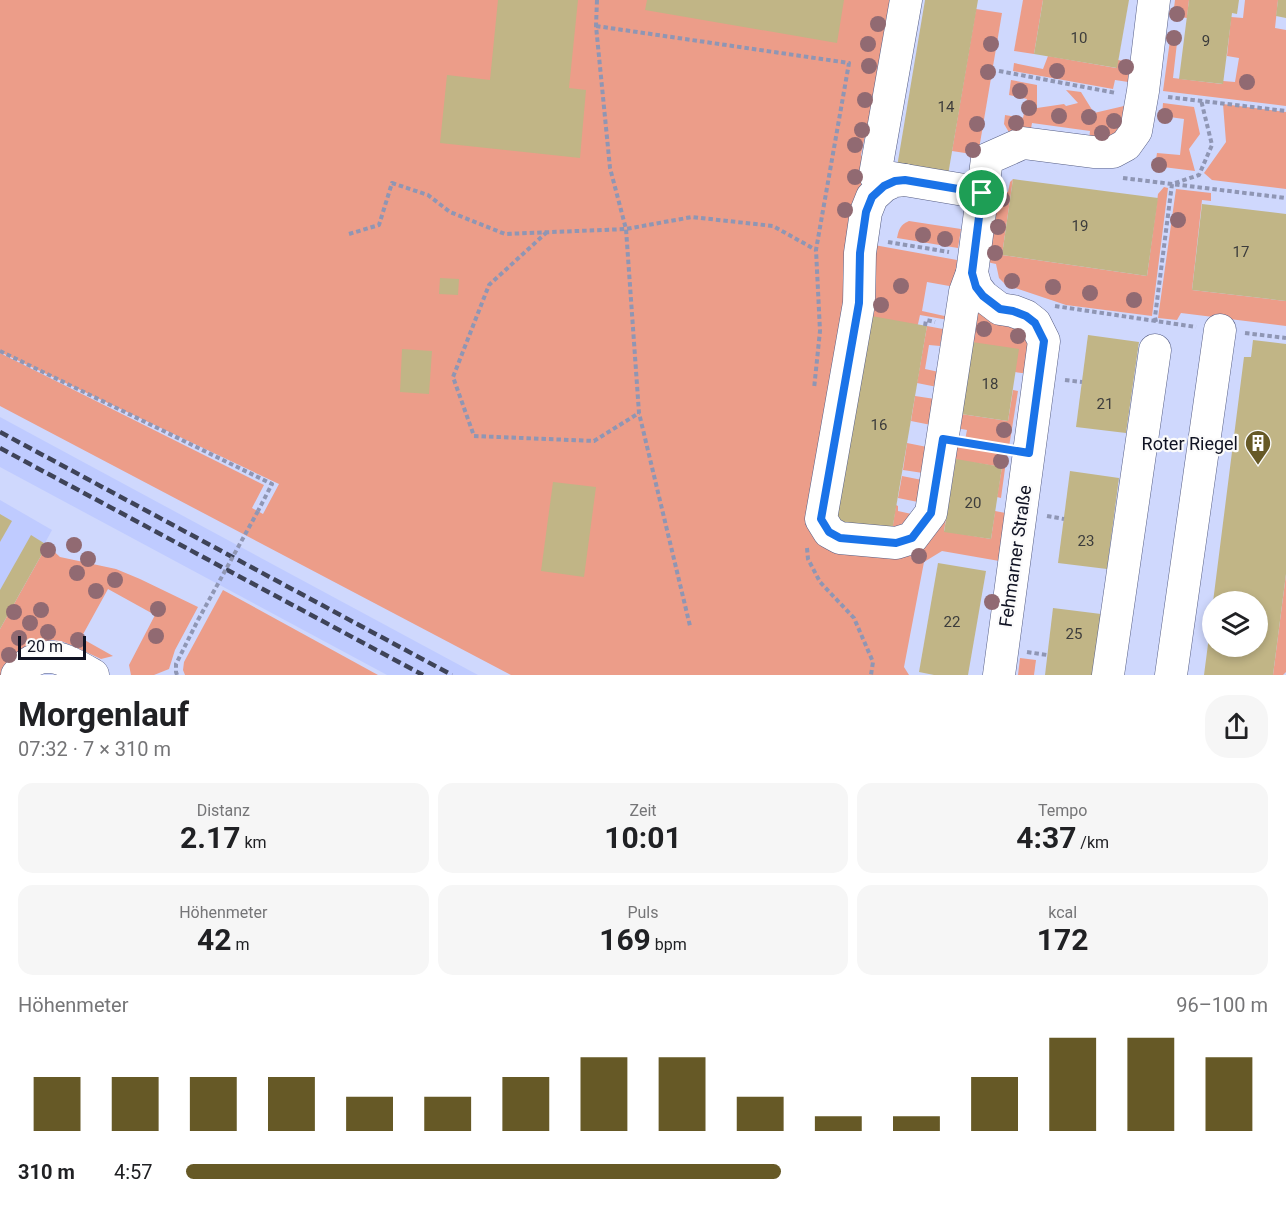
<!DOCTYPE html>
<html lang="de">
<meta charset="utf-8">
<style>
:root{--surface:#fff;--page:#f6f6f6;--text:#202124;--muted:#757577;--accent:#665926}
body{margin:0;font-family:Roboto,sans-serif;background:var(--page);color:var(--text);height:100vh;display:flex;flex-direction:column;font-size:22px;white-space:nowrap}
*{box-sizing:border-box;margin:0}
p{font-size:20px;color:var(--muted)}
.icon{flex:none;width:33px;height:33px;fill:none;stroke:currentColor;stroke-width:2;stroke-linecap:round;stroke-linejoin:round}
.map{position:relative;height:675px;overflow:hidden}
.sheet{display:flex;flex-direction:column;background:var(--surface);flex:1}
.sheet>*{flex:none}
.tools{position:absolute;left:1202px;top:591px;display:grid;gap:12px}
.tools a{display:grid;place-items:center;width:66px;height:66px;border-radius:50%;background:var(--surface);box-shadow:0 3px 9px #0003;font-size:30px}
.scale{position:absolute;left:18px;bottom:15px;width:68px;box-sizing:border-box;padding-left:6px;border:3px solid #101323;border-top:0;font-size:16px;line-height:21px;white-space:nowrap;color:#101323;-webkit-text-stroke:4px #fbfbfb;paint-order:stroke}
.pin{position:absolute;display:grid;place-items:center;width:51px;height:51px;color:#fff;margin:-26px;border:3px solid #fff;border-radius:50%;box-shadow:0 2px 6px #0007}
.round{display:grid;place-items:center;flex:none;width:63px;height:63px;border-radius:24px;background:var(--page)}
.headline{display:flex;align-items:center;justify-content:space-between;height:102px;padding:0 18px}
h1{font-size:33px;font-weight:700;line-height:45px}
.metrics{display:grid;grid-template-columns:repeat(3,1fr);gap:9px;height:102px;padding:6px 18px}
.metrics div{display:grid;align-content:center;border-radius:15px;background:var(--page);text-align:center}
.metrics b{font-size:30px;font-weight:700}
.metrics small{font-size:16px;font-weight:400}
.metrics p{font-size:16px}
.chart{height:168px;padding:12px 18px}
.chart p{display:flex;justify-content:space-between}
.chart svg{width:100%;height:108px;margin-top:6px;stroke:var(--accent);stroke-width:6}
ul{padding:0 18px;list-style:none;font-size:20px}
li{display:grid;grid-template-columns:96px 72px 1fr;align-items:center;height:45px}
li i{height:15px;border-radius:8px;background:var(--accent)}
.map>svg:first-child{display:block}
.built{fill:#bfcbff}
.green{fill:#ec9d89}
.building{fill:#c1b586}
.lines{fill:none;stroke-linecap:round;stroke-linejoin:round}
.minor-casing{stroke:#565e85;stroke-width:33}
.path{stroke:#8f96b4;stroke-width:4;stroke-dasharray:4.5 3;stroke-linecap:butt}
.minor{stroke:#fff;stroke-width:32}
.rail{stroke:#3e4358;stroke-width:4.5;stroke-dasharray:9 4.5;stroke-linecap:butt}
.path-bridge{stroke:#8f96b4;stroke-width:4;stroke-dasharray:4.5 3;stroke-linecap:butt}
.tree{fill:#916a72}
.route-casing{stroke:#fff;stroke-width:12}
.route{stroke:#1a73e8;stroke-width:8}
.labels{text-anchor:middle;dominant-baseline:central;stroke-width:4.5;stroke-linejoin:round;paint-order:stroke}
.number-label{font-size:15px;fill:#3c3c3c}
.poi-label{font-size:18px;fill:#101323;stroke:#fbfbfb;text-anchor:end}
.street-label{font-size:18px;fill:#101323;stroke:#fbfbfb}
</style>
<div class="map">
<svg width="1286" height="675" viewBox="0 0 1286 675">
<rect width="100%" height="100%" fill="#cfd8fd"/>
<g class="built">
<polygon points="0,417 85,463 478,675 387,675 0,467"/>
<polygon points="0,500 52,530 0,626"/>
</g>
<g class="green">
<polygon points="0,0 897,0 878,117 866,131 861,155 868,171 852,241 957,260 955,287 927,282 922,311 949,317 948,320 920,315 918,324 830,520 910,555 913,560 924,562 925,552 918,551 950,445 1007,454 1001,498 997,497 1002,467 956,460 944,531 991,539 995,511 1011,514 1005,562 942,551 924,562 904,667 909,675 511,675 0,406 0,353 264,485 252,508 263,514 279,484 0,352"/>
<polygon points="1023,0 1043,0 1034,54 1014,51"/>
<polygon points="1175,0 1189,0 1187,18 1173,16"/>
<polygon points="1245,0 1278,0 1275,28 1286,30 1286,106 1163,91 1171,33 1178,34 1173,78 1222,84 1223,81 1235,82 1239,58 1227,56 1231,17 1243,18"/>
<polygon points="976,9 1002,13 978,155 952,151"/>
<polygon points="1048,56 1116,68 1118,60 1137,63 1135,83 1115,80 1113,89 1013,71 1014,63 1043,69"/>
<polygon points="1011,80 1037,85 1037,108 1064,104 1066,106 1078,103 1066,90 1081,92 1094,113 1124,106 1127,96 1126,130 1088,148 1090,131 1032,123 1029,140 1013,139 1004,124 1005,115 1023,118 1027,99 1009,95"/>
<polygon points="1163,103 1194,107 1200,134 1189,149 1195,171 1155,166 1157,153 1180,155 1184,119 1162,116"/>
<polygon points="1223,104 1286,112 1286,189 1212,180 1204,173 1226,142"/>
<polygon points="1013,179 1002,255 1147,276 1158,194 1164,187 1168,188 1152,316 1066,305 1006,285 999,278 996,264 987,262 998,190 1008,192 1010,182"/>
<polygon points="1176,189 1211,193 1211,201 1202,200 1192,290 1286,301 1286,326 1181,313 1177,320 1158,318"/>
<path d="M909,221L961,229L958,248L897,238C899,229 900,225 909,221Z"/>
<polygon points="978,310 1013,321 1028,338 1029,374 1015,372 961,414 1008,421 1013,390 1018,391 1009,447 965,440 967,430 951,427"/>
<polygon points="927,326 943,329 940,346 929,345 925,369 939,372 937,387 917,383"/>
<polygon points="915,396 935,399 931,425 911,421"/>
<polygon points="907,443 927,447 923,473 903,470"/>
<polygon points="902,476 922,480 918,502 898,498"/>
<polygon points="896,505 898,506 898,511 916,515 915,525 892,531"/>
<polygon points="47,545 60,557 116,569 140,579 198,607 175,650 169,669 154,675 131,675 129,665 155,615 108,589 81,638 113,656 101,659 71,645 61,641 52,640 43,642 2,675 0,675 0,629"/>
<polygon points="1286,574 1286,672 1283,675 1273,675"/>
<polygon points="223,590 378,675 185,675 183,670 184,662"/>
<polygon points="1020,658 1036,660 1034,675 1018,675"/>
</g>
<g class="building">
<polygon points="498,0 578,0 569,88 586,90 580,158 440,143 447,75 490,80"/>
<polygon points="647,0 844,0 837,43 645,10"/>
<polygon points="925,0 978,0 948,175 897,167"/>
<polygon points="1043,0 1129,0 1117,68 1034,54"/>
<polygon points="1189,0 1239,0 1237,14 1232,13 1223,84 1179,79"/>
<polygon points="1278,0 1286,0 1286,18 1276,16"/>
<polygon points="1013,179 1158,198 1147,276 1002,255"/>
<polygon points="1202,204 1286,214 1286,301 1192,290"/>
<polygon points="440,278 459,279 458,295 439,294"/>
<polygon points="866,315 927,326 892,531 830,521"/>
<polygon points="1088,335 1139,342 1126,433 1076,427"/>
<polygon points="1253,340 1286,344 1286,574 1273,675 1204,675 1211,621 1212,621 1212,646 1257,646 1257,602 1213,602 1244,357 1251,357"/>
<polygon points="972,342 1019,349 1008,421 961,414"/>
<polygon points="402,349 432,351 429,394 400,392"/>
<polygon points="956,459 1002,467 991,539 944,532"/>
<polygon points="1070,471 1119,478 1107,569 1058,563"/>
<polygon points="553,482 596,487 584,577 541,571"/>
<polygon points="0,514 12,521 0,542"/>
<polygon points="31,535 47,545 0,629 0,590"/>
<polygon points="938,563 986,571 968,675 934,675 919,672"/>
<polygon points="1053,608 1101,614 1093,675 1045,675"/>
</g>
<g class="lines">
<g class="minor-casing">
<g id="minor">
<polyline points="906,0 875,175 982,193"/>
<polyline points="905,180 895,181 884,186 872,197 866,212 860,253 859,303 821,519 829,532 840,538 896,543 912,538 931,513 965,292 972,273"/>
<path d="M17,675C41,644 65,659 93,675"/>
<polyline points="999,675 1044,341 1035,323 1026,316 1013,311 1000,309 983,296 976,287 972,273 987,159 1023,143 1093,152 1113,152 1126,145 1136,131 1143,91 1154,0"/>
<polyline points="1108,675 1155,350"/>
<polyline points="1171,675 1220,330"/>
</g>
</g>
<g class="path">
<polyline points="597,0 596,26 610,168 626,229 639,413 690,626"/>
<polyline points="596,26 849,63 816,250 820,331 814,389"/>
<polyline points="999,71 1116,93"/>
<polyline points="1168,97 1286,111"/>
<polyline points="1123,178 1286,198"/>
<polyline points="547,232 489,285 453,377 474,436 594,441 639,413"/>
<polyline points="349,234 379,225 392,183 428,195 450,212 505,234 626,229 692,217 773,226 816,250"/>
<polyline points="888,242 949,252"/>
<polyline points="1055,306 1196,327"/>
<polyline points="1156,322 1155,317 1172,184 1199,175 1212,145 1201,100"/>
<polyline points="925,326 926,320 935,322"/>
<polyline points="1245,333 1286,338"/>
<polyline points="0,351 272,484 258,511"/>
<polyline points="1065,380 1082,382"/>
<polyline points="967,443 1004,449"/>
<polyline points="1047,516 1064,519"/>
<polyline points="807,548 808,559 820,582 854,618 873,662 871,675"/>
<polyline points="1027,652 1047,655"/>
<polyline points="177,675 176,672 176,664 198,620"/>
</g>
<use href="#minor" class="minor"/>
<g class="rail">
<polyline points="0,432 452,675"/>
<polyline points="0,448 423,675"/>
</g>
<polyline class="path-bridge" points="198,620 258,511"/>
</g>
<g class="tree">
<circle cx="1177" cy="14" r="8"/>
<circle cx="878" cy="24" r="8"/>
<circle cx="1174" cy="38" r="8"/>
<circle cx="868" cy="44" r="8"/>
<circle cx="991" cy="44" r="8"/>
<circle cx="869" cy="66" r="8"/>
<circle cx="1126" cy="67" r="8"/>
<circle cx="1057" cy="71" r="8"/>
<circle cx="988" cy="72" r="8"/>
<circle cx="1247" cy="82" r="8"/>
<circle cx="1020" cy="91" r="8"/>
<circle cx="865" cy="100" r="8"/>
<circle cx="1029" cy="108" r="8"/>
<circle cx="1059" cy="116" r="8"/>
<circle cx="1165" cy="116" r="8"/>
<circle cx="1089" cy="117" r="8"/>
<circle cx="1114" cy="121" r="8"/>
<circle cx="1016" cy="123" r="8"/>
<circle cx="977" cy="124" r="8"/>
<circle cx="862" cy="130" r="8"/>
<circle cx="1102" cy="133" r="8"/>
<circle cx="855" cy="145" r="8"/>
<circle cx="973" cy="150" r="8"/>
<circle cx="1159" cy="165" r="8"/>
<circle cx="855" cy="177" r="8"/>
<circle cx="1002" cy="199" r="8"/>
<circle cx="845" cy="210" r="8"/>
<circle cx="1178" cy="220" r="8"/>
<circle cx="998" cy="227" r="8"/>
<circle cx="923" cy="235" r="8"/>
<circle cx="945" cy="239" r="8"/>
<circle cx="995" cy="253" r="8"/>
<circle cx="1012" cy="281" r="8"/>
<circle cx="901" cy="286" r="8"/>
<circle cx="1053" cy="287" r="8"/>
<circle cx="1090" cy="293" r="8"/>
<circle cx="1134" cy="300" r="8"/>
<circle cx="881" cy="305" r="8"/>
<circle cx="984" cy="329" r="8"/>
<circle cx="1018" cy="336" r="8"/>
<circle cx="1004" cy="430" r="8"/>
<circle cx="1001" cy="461" r="8"/>
<circle cx="74" cy="545" r="8"/>
<circle cx="48" cy="550" r="8"/>
<circle cx="919" cy="556" r="8"/>
<circle cx="88" cy="559" r="8"/>
<circle cx="77" cy="573" r="8"/>
<circle cx="115" cy="580" r="8"/>
<circle cx="96" cy="591" r="8"/>
<circle cx="992" cy="602" r="8"/>
<circle cx="158" cy="609" r="8"/>
<circle cx="41" cy="610" r="8"/>
<circle cx="14" cy="612" r="8"/>
<circle cx="30" cy="623" r="8"/>
<circle cx="48" cy="632" r="8"/>
<circle cx="156" cy="636" r="8"/>
<circle cx="19" cy="638" r="8"/>
<circle cx="78" cy="640" r="8"/>
<circle cx="9" cy="655" r="8"/>
</g>
<g class="lines">
<g class="route-casing">
<polygon id="route" points="905,180 982,193 972,273 976,287 983,296 1000,309 1013,311 1026,316 1035,323 1044,341 1029,453 943,439 931,513 912,538 896,543 840,538 829,532 821,519 859,303 860,253 866,212 872,197 884,186 895,181"/>
</g>
<use href="#route" class="route"/>
</g>
<defs>
<g id="building-pin" transform="scale(1.35)"><path d="M0 17L-7.5 6A9.5 9.5 0 1 1 7.5 6Z" fill="#665926" stroke="#fbfbfb"/><path d="M-4-6H4V6H1V3H-1V6H-4ZM-2.5-4.3h1.7v1.8h-1.7ZM.8-4.3h1.7v1.8H.8ZM-2.5-1h1.7V.8h-1.7ZM.8-1h1.7V.8H.8Z" fill="#fff"/></g>
</defs>
<g fill-rule="evenodd">
<use href="#building-pin" x="1258" y="443"/>
</g>
<g class="labels">
<g class="number-label">
<text x="1079" y="38">10</text>
<text x="1206" y="41">9</text>
<text x="946" y="107">14</text>
<text x="1080" y="226">19</text>
<text x="1241" y="252">17</text>
<text x="990" y="384">18</text>
<text x="1105" y="404">21</text>
<text x="879" y="425">16</text>
<text x="973" y="503">20</text>
<text x="1086" y="541">23</text>
<text x="952" y="622">22</text>
<text x="1074" y="634">25</text>
</g>
<g class="poi-label">
<text x="1238" y="443">Roter Riegel</text>
</g>
<g class="street-label">
<text transform="translate(1015 556) rotate(-82)">Fehmarner Straße</text>
</g>
</g>
</svg>
<div class="tools">
<a><svg class="icon" aria-label="layers" viewBox="0 0 24 24"><path d="M12 4l9 5-9 5-9-5zM3 14l9 5 9-5"/></svg></a>
</div>
<div class="scale">20 m</div>
<div class="pin" style="left:982px;top:193px;background:#1e9e55"><svg class="icon" aria-label="arrive" viewBox="0 0 24 24"><path d="M6 21V4h12l-3 4 3 4H6"/></svg></div>
</div>
<section class="sheet">
<div class="headline"><div><h1>Morgenlauf</h1><p>07:32 · 7 × 310 m</p></div><a class="round"><svg class="icon" aria-label="share" viewBox="0 0 24 24"><path d="M12 15V3M7 8l5-5 5 5M5 13v7h14v-7"/></svg></a></div>
<div class="metrics">
<div><p>Distanz</p><b>2.17<small> km</small></b></div>
<div><p>Zeit</p><b>10:01</b></div>
<div><p>Tempo</p><b>4:37<small> /km</small></b></div>
</div>
<div class="metrics">
<div><p>Höhenmeter</p><b>42<small> m</small></b></div>
<div><p>Puls</p><b>169<small> bpm</small></b></div>
<div><p>kcal</p><b>172</b></div>
</div>
<div class="chart"><p><span>Höhenmeter</span>96–100 m</p>
<svg viewBox="0 0 160 44" preserveAspectRatio="none"><path d="M5 44V22M15 44V22M25 44V22M35 44V22M45 44V30M55 44V30M65 44V22M75 44V14M85 44V14M95 44V30M105 44V38M115 44V38M125 44V22M135 44V6M145 44V6M155 44V14"/></svg>
</div>
<ul>
<li><b>310 m</b>4:57<i style="width:55%"></i></li>
</ul>
</section>
